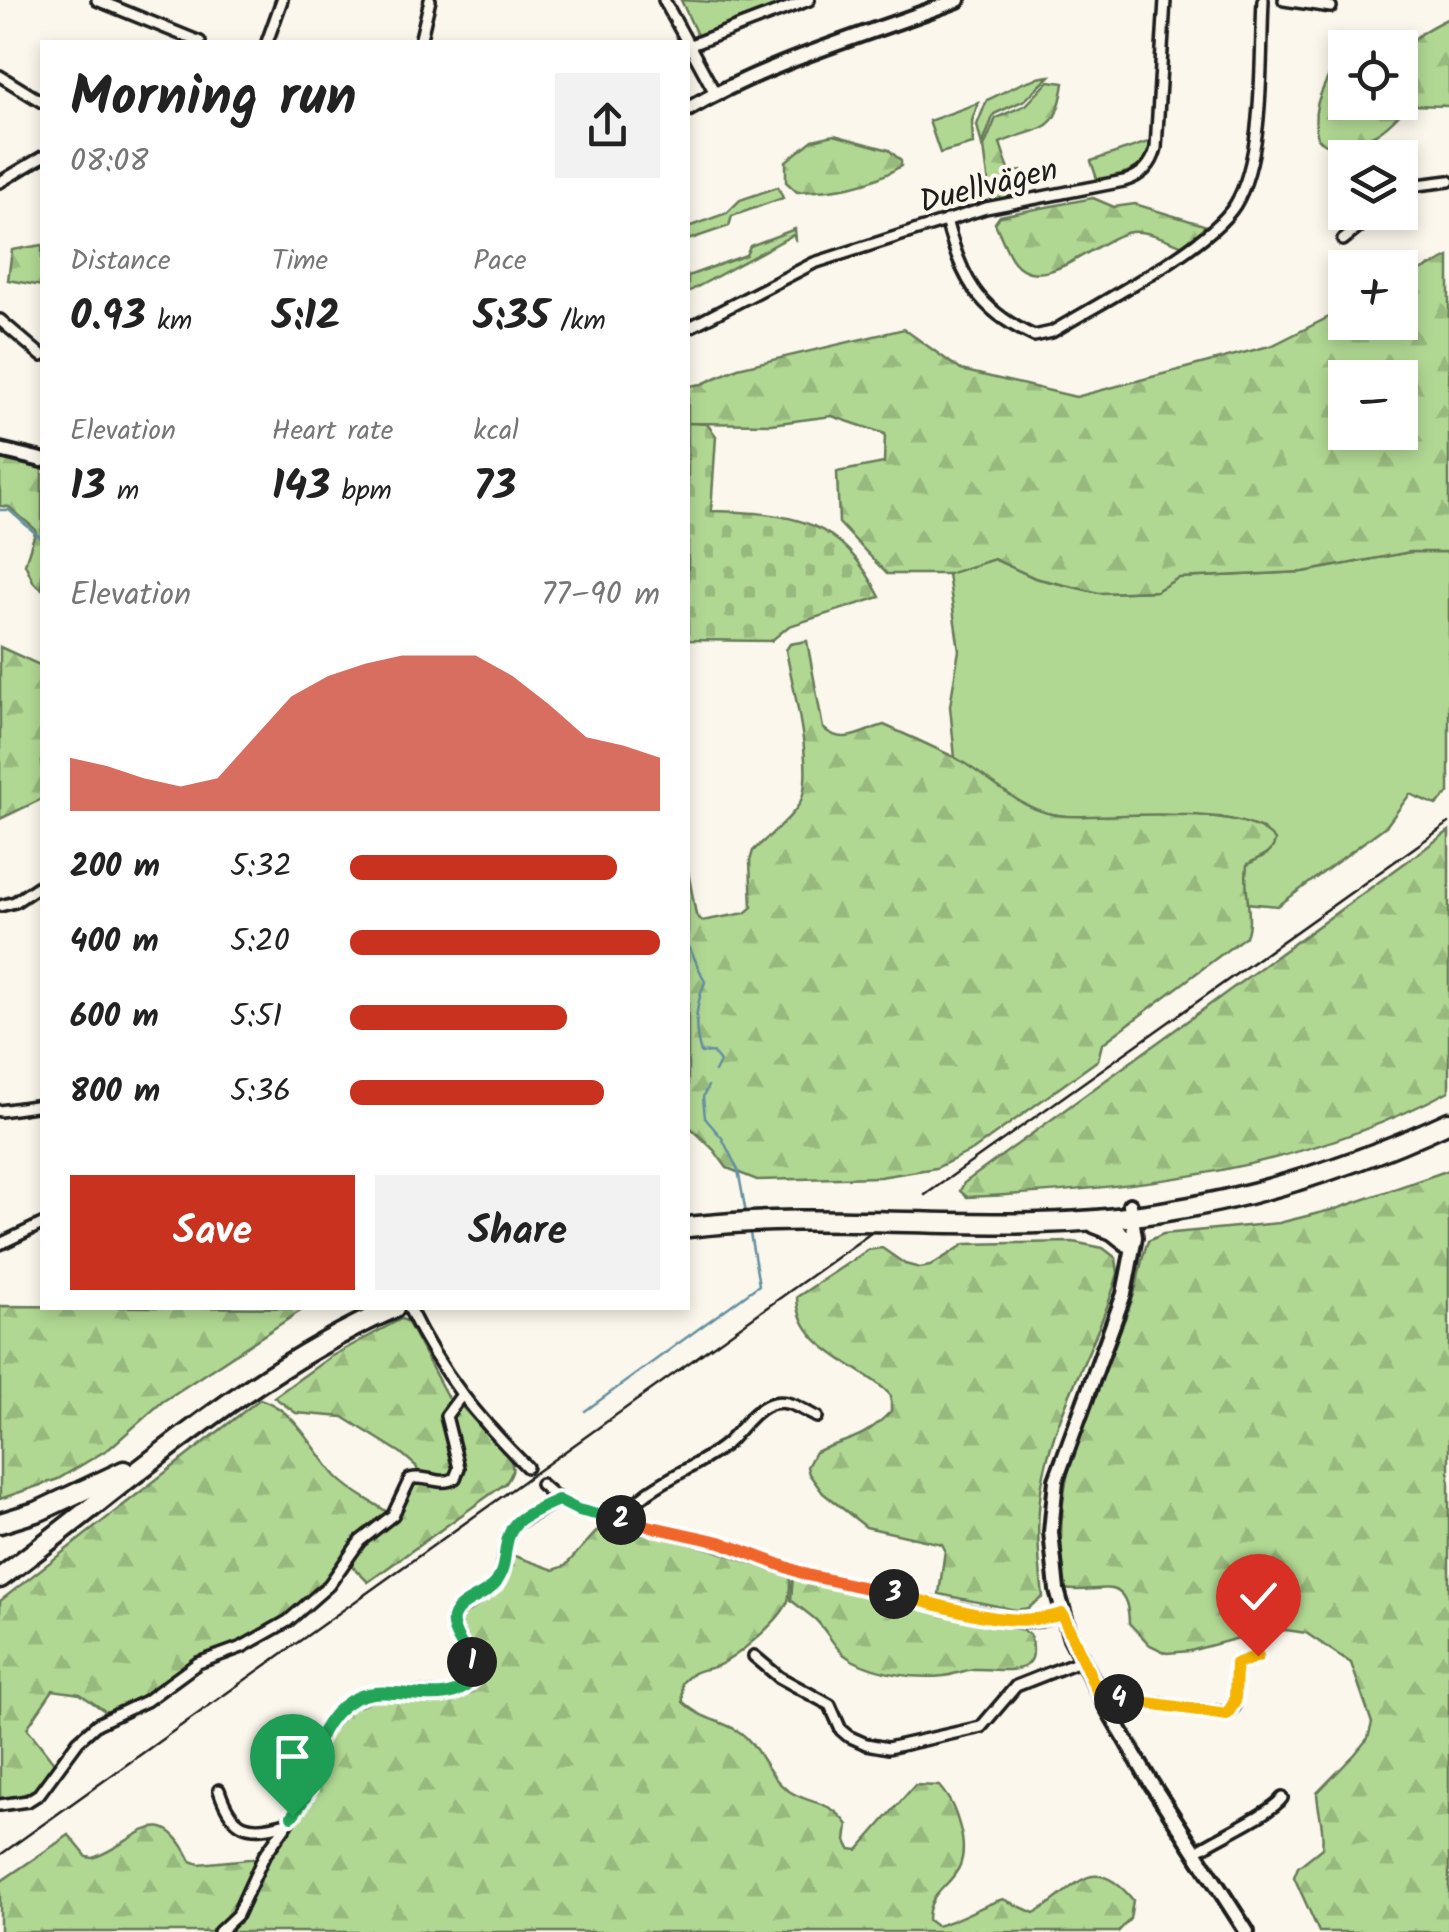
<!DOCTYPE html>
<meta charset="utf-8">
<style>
:root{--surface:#fff;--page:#f2f2f2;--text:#222;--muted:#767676;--accent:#c8321e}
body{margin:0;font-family:Kalam,sans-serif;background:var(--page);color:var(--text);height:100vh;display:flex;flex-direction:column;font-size:38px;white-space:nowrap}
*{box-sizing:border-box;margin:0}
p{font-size:32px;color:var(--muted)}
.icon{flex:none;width:55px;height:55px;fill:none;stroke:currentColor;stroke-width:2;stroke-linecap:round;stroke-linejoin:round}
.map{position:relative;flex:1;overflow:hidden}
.panel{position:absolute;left:40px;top:40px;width:650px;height:1270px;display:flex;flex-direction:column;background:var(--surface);border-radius:0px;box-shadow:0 5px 15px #0003}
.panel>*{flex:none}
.controls{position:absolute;left:1328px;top:30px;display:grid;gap:20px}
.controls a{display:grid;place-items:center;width:90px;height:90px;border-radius:0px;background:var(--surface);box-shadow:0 5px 15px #0003;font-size:50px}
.pin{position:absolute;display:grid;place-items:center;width:85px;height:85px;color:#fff;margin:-102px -42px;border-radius:50% 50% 50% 0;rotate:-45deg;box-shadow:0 0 10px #0007}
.pin .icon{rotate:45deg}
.km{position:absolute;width:50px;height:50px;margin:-25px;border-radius:50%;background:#222;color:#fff;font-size:28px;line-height:50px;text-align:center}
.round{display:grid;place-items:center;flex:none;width:105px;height:105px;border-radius:0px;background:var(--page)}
.headline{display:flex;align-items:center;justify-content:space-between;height:170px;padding:0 30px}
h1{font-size:55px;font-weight:600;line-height:75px}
.metrics{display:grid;grid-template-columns:repeat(3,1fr);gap:15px;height:170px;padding:10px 30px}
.metrics div{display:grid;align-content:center}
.metrics b{font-size:42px;font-weight:600}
.metrics small{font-size:28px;font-weight:400}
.metrics p{font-size:28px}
.chart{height:280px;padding:20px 30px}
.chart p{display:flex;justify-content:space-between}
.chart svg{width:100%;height:180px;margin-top:10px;fill:var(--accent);opacity:.7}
.primary-button{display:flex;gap:20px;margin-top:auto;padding:20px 30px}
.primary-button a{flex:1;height:115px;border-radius:0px;background:var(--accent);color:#fff;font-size:40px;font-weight:600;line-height:115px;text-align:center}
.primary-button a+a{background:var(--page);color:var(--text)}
ul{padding:0 30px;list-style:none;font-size:32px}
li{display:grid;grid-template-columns:160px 120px 1fr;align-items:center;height:75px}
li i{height:25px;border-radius:12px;background:var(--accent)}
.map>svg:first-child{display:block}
.grass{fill:#b1d893;stroke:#667a58;stroke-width:2.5}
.forest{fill:url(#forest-firs);stroke:#667a58;stroke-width:2.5;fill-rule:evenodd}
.cemetery{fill:url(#cemetery-stones);stroke:#667a58;stroke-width:2.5}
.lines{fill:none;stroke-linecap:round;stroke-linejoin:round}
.stream{stroke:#64909f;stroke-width:2.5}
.street-casing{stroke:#1c1c1c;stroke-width:16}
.secondary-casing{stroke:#1c1c1c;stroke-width:20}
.highway-casing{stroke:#1c1c1c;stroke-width:25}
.street{stroke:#fbf7ec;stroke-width:9}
.secondary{stroke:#fbf7ec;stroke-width:12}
.highway{stroke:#fbf7ec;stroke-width:18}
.rail{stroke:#1c1c1c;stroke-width:2.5}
.split-1-casing{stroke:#fff;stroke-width:20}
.split-2-casing{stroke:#fff;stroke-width:20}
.split-3-casing{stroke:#fff;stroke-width:20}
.split-4-casing{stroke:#fff;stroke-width:20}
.split-5-casing{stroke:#fff;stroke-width:20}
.split-1{stroke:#22a559;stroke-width:12}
.split-2{stroke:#22a559;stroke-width:12}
.split-3{stroke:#f0652b;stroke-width:12}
.split-4{stroke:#f5b400;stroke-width:12}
.split-5{stroke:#f5b400;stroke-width:12}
.labels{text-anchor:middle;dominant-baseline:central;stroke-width:8;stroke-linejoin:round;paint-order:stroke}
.street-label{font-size:32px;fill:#1c1c1c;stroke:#fbf7ec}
</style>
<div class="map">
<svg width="1449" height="1932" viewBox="0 0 1449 1932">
<defs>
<pattern id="forest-firs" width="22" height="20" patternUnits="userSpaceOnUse" patternTransform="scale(2.5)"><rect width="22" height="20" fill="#b1d893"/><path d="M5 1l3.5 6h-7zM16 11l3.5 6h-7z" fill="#98b97e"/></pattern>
<pattern id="cemetery-stones" width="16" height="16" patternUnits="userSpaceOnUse" patternTransform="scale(2.5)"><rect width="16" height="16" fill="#b1d893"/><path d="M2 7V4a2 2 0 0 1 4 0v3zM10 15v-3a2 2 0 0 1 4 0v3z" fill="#98b97e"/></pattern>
</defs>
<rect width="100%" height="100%" fill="#fbf7ec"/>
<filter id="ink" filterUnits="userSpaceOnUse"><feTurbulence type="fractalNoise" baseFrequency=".01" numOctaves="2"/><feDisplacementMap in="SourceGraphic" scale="20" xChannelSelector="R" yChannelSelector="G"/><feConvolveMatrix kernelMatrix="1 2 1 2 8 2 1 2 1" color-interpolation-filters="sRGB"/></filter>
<g filter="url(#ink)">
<g class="grass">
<polygon points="681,0 748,4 781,0 781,5 697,35"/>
<path d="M1050,76L1025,100L994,114L982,146L977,125L987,100C1009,90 1027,78 1050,76Z"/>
<polygon points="978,103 972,121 973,144 940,153 929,121"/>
<path d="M1151,141C1148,171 1122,175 1097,179L1091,161Z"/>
<polygon points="778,187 783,198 732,216 729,226 688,240 688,227 727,213 740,200"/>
<polygon points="795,229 796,241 793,235 688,292 688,276 746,255 750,246"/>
<polygon points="1410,552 1449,552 1449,793 1436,805 1410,794 1387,825 1278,906 1246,903 1243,886 1247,865 1267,854 1263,829 1220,817 1065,816 1039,812 1020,803 955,758 950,706 959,650 948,574 994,559 1035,578 1099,593 1156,591 1178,578 1303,572"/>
</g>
<g class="forest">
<path d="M1449,18V106L1408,105C1379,137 1373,138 1331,147L1318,139C1311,111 1319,96 1331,71H1345V102H1400C1400,50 1401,41 1449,18Z"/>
<path d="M1049,81L1064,83C1056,136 1044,124 1000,143L1010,173L1022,171L1027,192L991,201L984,147L996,118L1026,105Z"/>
<path d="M834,135L889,150L901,161V166C868,187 836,191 797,192L786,182V161L813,140Z"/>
<path d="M1093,198L1114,207L1135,204L1204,225L1202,233L1183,246C1168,240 1147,230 1131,232C1098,237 1040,300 1012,259C1005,248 1000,234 995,223L1000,216Z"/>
<polygon points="42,245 42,286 8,280 12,250"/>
<path d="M1449,257V552H1410L1303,572L1178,578L1156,591L1099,593L1035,578L994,559L948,574H887L839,523L837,472L884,463L885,434L832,416L771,424L688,423V386L702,384L738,368L904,329L961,370L1076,397L1273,345L1345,309V322H1400V281ZM1345,378H1400V432H1345Z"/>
<polygon points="0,457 42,468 42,589 34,583 25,564 36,530 9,507 0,506"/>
<path d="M807,641L823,728C844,747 861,731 884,725C907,735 931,746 954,757C993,778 1020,814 1067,816C1114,818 1245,802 1275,840C1273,856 1258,856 1247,865C1243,889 1254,918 1246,936L1102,1044L1098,1060L973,1150L936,1168L880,1177L757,1180L727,1168L714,1150L688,1125V871L696,915L702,921L745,913L752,907L750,861L753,851C768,836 787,823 798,806C818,777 792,686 786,650L790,644Z"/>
<polygon points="0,647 42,666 42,799 0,819"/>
<path d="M1449,831V1091C1298,1172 1136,1189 967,1197L960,1191L964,1183Z"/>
<path d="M1449,1170V1932H1319L1294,1877L1298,1867L1322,1848C1325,1829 1318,1813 1317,1793L1355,1754L1368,1738L1372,1723L1351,1663L1306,1633L1286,1630L1250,1635L1190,1651L1167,1653L1150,1645L1129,1623C1128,1571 1098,1595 1065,1589C1047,1466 1093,1409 1132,1300C1139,1281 1140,1261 1148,1241L1163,1234L1279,1223L1339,1208Z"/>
<path d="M1073,1242L1103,1248L1116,1258L1118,1273C1099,1342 1058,1404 1044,1474C1035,1515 1038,1555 1043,1597L1028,1608L1016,1610L939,1594L945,1550L942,1544L866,1527L823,1493L809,1474L807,1467L815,1452C849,1438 862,1441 891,1411V1396C864,1365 798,1350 797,1297L868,1250L882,1248L905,1264L920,1268L930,1266L965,1244Z"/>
<polygon points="0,1306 305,1308 162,1402 110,1448 58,1479 0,1499"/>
<path d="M401,1319L407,1321L450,1402C433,1436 465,1452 450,1478L419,1474L416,1466L401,1453L343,1417L296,1413L274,1397L330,1357Z"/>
<path d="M260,1399C297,1411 312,1449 336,1476C351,1492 370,1500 387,1512L356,1539L324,1583L287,1617L241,1644L186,1666L137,1702L115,1712L105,1711L80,1694L53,1690L27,1728L55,1764C41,1788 28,1797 0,1800V1601Z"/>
<path d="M456,1407H462L510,1459C515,1469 512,1474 506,1483L368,1582L352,1566V1558L380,1528L412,1481L459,1478L449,1416Z"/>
<path d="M621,1527L714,1550L790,1577C790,1585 790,1594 788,1601C781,1620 736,1658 717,1666C699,1672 696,1668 682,1683L683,1702C702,1720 718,1719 738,1731C760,1745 767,1777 789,1791C812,1806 830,1799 848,1825L846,1841L850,1849L858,1850L915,1785L939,1786C951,1800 955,1810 960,1828C975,1886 928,1880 928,1920L936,1926C960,1920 980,1906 1003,1899L1034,1913C1075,1893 1090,1848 1133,1900L1130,1919L1118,1932H0V1882L69,1835L87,1857L93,1858C140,1841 160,1797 191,1861L199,1864L270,1857C283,1838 300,1820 311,1800C318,1788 316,1776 319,1763C322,1743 337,1716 355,1705C390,1684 457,1718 478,1681C487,1665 465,1640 457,1625C462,1606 480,1605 494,1592C505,1582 505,1567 512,1555L554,1570L565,1566L599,1529Z"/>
<path d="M793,1576L1012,1625L1030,1635C1045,1681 1001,1668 974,1669C964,1670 954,1675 944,1676C915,1679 878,1674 852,1660C835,1651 829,1633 816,1620C808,1613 799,1607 791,1600Z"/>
</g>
<path class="cemetery" d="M688,423L707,424L716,436L711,511C793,513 841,518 880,597L789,626L771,641L688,640Z"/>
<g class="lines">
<g class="stream">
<polyline points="0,510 9,510 42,539"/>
<path d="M688,944L705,982C695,1006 693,1028 701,1053L712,1052L720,1062L715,1072"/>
<polyline points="708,1086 703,1097 705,1118 722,1138 738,1170 746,1213"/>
<polyline points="585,1411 759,1285 750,1233"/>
</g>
<g class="street-casing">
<g id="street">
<polyline points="97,0 200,42"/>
<polyline points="664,0 687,42"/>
<polyline points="1284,0 1331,7"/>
<polyline points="267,42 282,0"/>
<polyline points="420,42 430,0"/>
<polyline points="688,43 715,93"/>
<polyline points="688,46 809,0"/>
<polyline points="0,76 42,102"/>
<polyline points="0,182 42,157"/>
<polyline points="1400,195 1418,185 1449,181"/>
<path d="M946,220C961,277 977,310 1034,336L1052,332C1098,304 1209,247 1235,205C1265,156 1260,57 1263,0"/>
<polyline points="1343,240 1378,212"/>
<polyline points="0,320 42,356"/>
<path d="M688,328L814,263L986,208L1124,181C1142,176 1152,165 1156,148L1165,0"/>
<polyline points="0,906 15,902 42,884"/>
<polyline points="0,1111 42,1105"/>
<polyline points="0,1244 42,1224"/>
<path d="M410,1310C440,1372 479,1419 527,1467"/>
<polyline points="541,1484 559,1500 578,1510 719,1542 807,1575 1018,1622 1040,1621 1063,1614"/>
<path d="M623,1520C640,1485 698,1469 727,1443C741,1430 755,1407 774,1403C789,1399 804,1411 817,1417"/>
<polyline points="754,1656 779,1677 830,1705 841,1730 848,1736 866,1744 888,1748 981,1727 1016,1686 1082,1660"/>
<polyline points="1101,1697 1227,1713 1234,1707 1237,1664 1257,1656"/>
<path d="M219,1790C232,1830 249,1834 286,1823"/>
<path d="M0,1805L28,1801L39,1794L78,1741L97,1724L146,1701L198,1663L242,1647L288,1621L329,1585L360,1541L393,1515L410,1479C426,1474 441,1487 455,1478L459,1468L446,1416L461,1396"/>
<path d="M1195,1852C1216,1838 1272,1813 1282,1798"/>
<polyline points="219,1932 237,1915 264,1856 305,1799 321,1734 345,1704 379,1692 448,1695 468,1687 475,1668 453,1626 456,1612 488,1591 499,1579 508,1536 515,1524 559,1500"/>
</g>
</g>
<g class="secondary-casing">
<g id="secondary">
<path d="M688,109C771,61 869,34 958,0"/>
<polyline points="0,450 42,460"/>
<polyline points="1130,1205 1135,1237 1124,1294 1056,1480 1051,1532 1057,1590 1070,1636 1101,1697 1149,1780 1247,1932"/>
</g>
</g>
<g class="highway-casing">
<g id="highway">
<polyline points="1095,1223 1113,1230 1128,1242"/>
<path d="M688,1227C804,1213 921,1226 1038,1223C1183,1220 1318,1183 1449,1122"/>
<polyline points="0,1523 39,1511 124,1471"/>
<path d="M0,1578C128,1483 247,1372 394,1308"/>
</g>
</g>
<use href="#street" class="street"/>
<use href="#secondary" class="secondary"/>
<use href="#highway" class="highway"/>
<g class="rail">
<polyline points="925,1195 1449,823"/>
<polyline points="0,1855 871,1233"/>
</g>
</g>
</g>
<g class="lines" filter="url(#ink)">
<g class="split-1-casing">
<path id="split-1" d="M292,1816C298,1807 306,1799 309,1789C312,1779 311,1768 313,1758C318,1734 334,1707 358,1697C394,1681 452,1715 475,1675L472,1662"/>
</g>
<g class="split-2-casing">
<path id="split-2" d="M472,1662C466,1650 450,1632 453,1618C458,1601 485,1597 496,1583C509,1565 501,1540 516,1523C527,1513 545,1506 558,1500L578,1510L621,1520"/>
</g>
<g class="split-3-casing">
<polyline id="split-3" points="621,1520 720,1542 807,1575 894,1594"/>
</g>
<g class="split-4-casing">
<path id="split-4" d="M894,1594C947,1606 1009,1631 1062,1614L1100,1697L1119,1699"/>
</g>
<g class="split-5-casing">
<polyline id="split-5" points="1119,1699 1227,1714 1235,1701 1236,1664 1258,1656"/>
</g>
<use href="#split-1" class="split-1"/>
<use href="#split-2" class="split-2"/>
<use href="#split-3" class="split-3"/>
<use href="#split-4" class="split-4"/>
<use href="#split-5" class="split-5"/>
</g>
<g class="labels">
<g class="street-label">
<text transform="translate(989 187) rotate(-14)">Duellvägen</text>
</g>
</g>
</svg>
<div class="controls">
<a><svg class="icon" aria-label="locate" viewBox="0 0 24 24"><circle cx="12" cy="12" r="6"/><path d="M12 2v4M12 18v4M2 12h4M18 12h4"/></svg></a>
<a><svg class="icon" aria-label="layers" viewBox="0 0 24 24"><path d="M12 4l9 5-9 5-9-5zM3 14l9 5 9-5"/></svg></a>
<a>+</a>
<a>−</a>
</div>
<div class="pin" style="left:292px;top:1816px;background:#1e9e55"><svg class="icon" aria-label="arrive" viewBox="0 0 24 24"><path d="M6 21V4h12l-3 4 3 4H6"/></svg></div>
<div class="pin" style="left:1258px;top:1656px;background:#d93025"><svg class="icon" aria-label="check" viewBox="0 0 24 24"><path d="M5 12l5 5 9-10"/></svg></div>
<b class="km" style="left:472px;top:1662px">1</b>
<b class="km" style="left:621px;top:1520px">2</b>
<b class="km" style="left:894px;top:1594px">3</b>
<b class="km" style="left:1119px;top:1699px">4</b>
<section class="panel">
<div class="headline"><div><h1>Morning run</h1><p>08:08</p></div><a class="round"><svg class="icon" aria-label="share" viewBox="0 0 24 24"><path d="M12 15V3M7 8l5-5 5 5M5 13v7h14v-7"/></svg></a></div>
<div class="metrics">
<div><p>Distance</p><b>0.93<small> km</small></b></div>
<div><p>Time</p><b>5:12</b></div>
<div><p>Pace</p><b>5:35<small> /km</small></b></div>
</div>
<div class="metrics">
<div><p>Elevation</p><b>13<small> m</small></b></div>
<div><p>Heart rate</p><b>143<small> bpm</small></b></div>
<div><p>kcal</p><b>73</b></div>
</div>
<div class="chart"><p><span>Elevation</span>77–90 m</p>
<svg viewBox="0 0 160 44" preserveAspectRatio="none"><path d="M0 44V31L10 33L20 36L30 38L40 36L50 26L60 16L70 11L80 8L90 6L100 6L110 6L120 11L130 18L140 26L150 28L160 31V44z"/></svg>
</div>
<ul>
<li><b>200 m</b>5:32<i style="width:86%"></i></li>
<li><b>400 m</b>5:20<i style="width:100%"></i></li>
<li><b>600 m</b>5:51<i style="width:70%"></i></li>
<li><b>800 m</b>5:36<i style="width:82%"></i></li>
</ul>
<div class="primary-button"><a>Save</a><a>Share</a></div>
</section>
</div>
